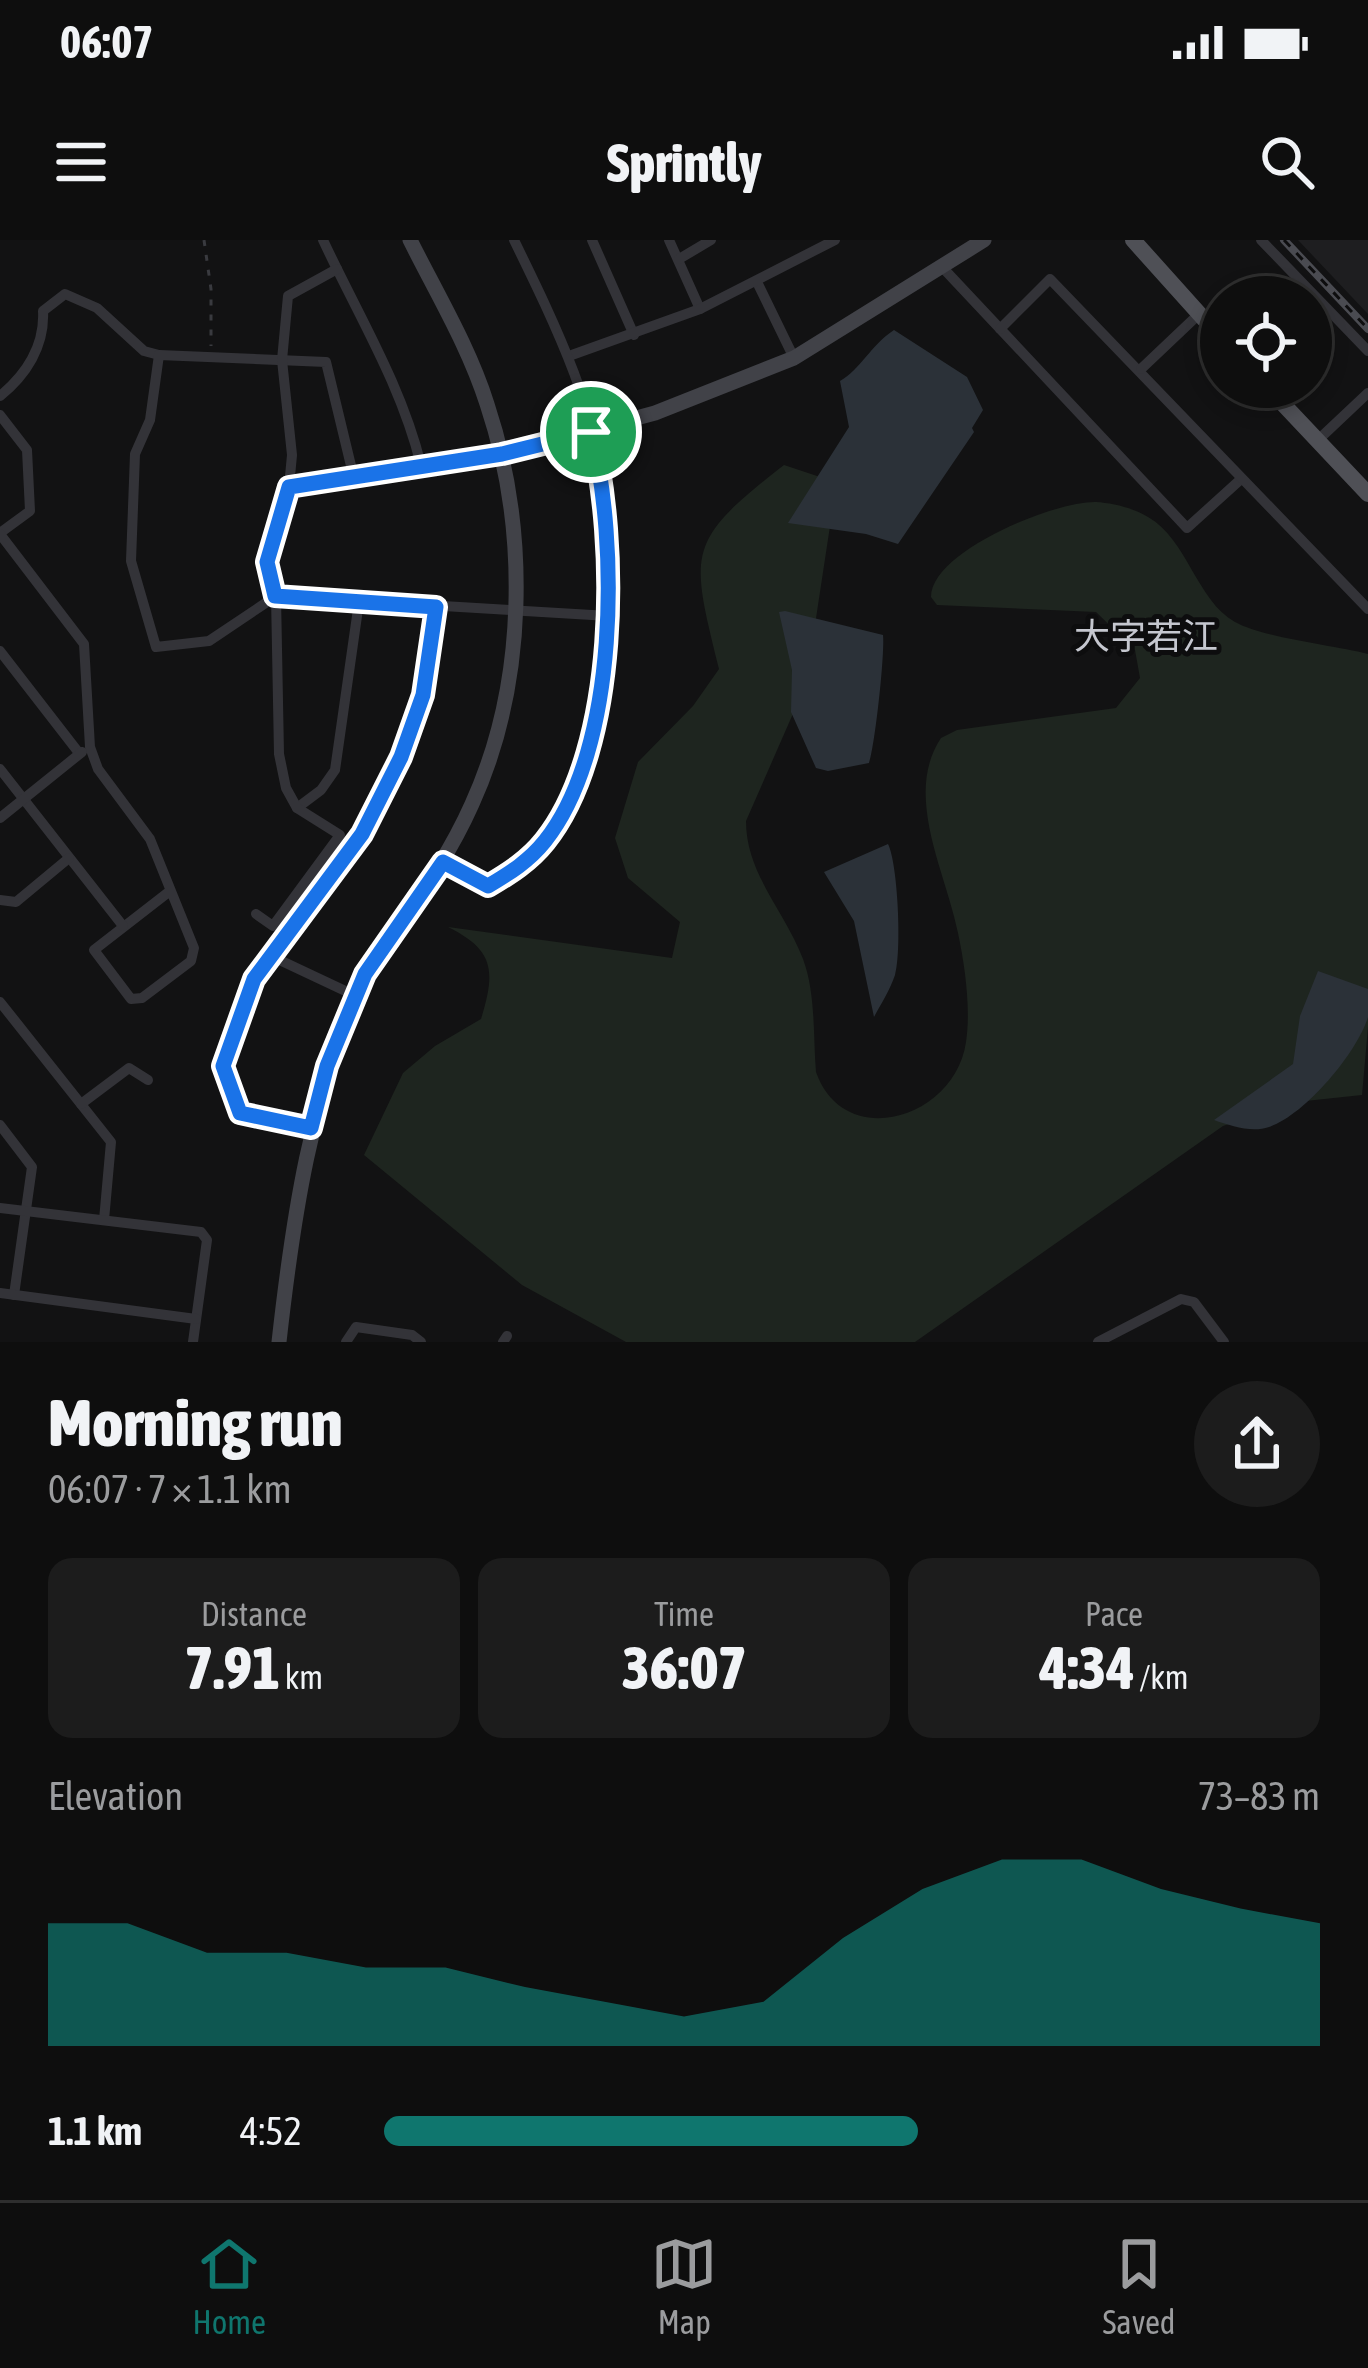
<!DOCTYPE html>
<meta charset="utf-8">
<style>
:root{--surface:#0e0e0e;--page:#1c1c1c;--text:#f1f3f6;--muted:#9b9c9e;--line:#2e2e2e;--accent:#0f766e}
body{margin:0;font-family:"Asap Condensed","Noto Sans JP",sans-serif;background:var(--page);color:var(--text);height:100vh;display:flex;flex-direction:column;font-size:45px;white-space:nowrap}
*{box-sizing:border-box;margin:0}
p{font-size:39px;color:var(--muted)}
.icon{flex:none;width:66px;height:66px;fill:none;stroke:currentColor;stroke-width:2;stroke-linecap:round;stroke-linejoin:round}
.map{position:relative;height:1102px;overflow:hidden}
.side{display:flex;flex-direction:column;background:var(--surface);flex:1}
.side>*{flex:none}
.buttons{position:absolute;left:1200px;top:36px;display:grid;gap:24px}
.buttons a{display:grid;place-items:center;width:132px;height:132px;border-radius:50%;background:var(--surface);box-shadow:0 6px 18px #0003,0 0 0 3px var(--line);font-size:60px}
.pin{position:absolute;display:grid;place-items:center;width:102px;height:102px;color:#fff;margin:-51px;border:6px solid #fff;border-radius:50%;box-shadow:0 3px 12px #0007}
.round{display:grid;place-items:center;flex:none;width:126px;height:126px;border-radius:63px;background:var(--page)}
.summary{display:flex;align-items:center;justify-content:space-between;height:204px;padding:0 48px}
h1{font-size:66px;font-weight:800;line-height:90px}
.stats{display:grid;grid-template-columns:repeat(3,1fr);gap:18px;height:204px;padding:12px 48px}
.stats div{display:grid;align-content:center;border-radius:24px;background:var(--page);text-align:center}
.stats b{font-size:60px;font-weight:800}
.stats small{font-size:33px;font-weight:400}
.stats p{font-size:33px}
.chart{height:336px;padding:24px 48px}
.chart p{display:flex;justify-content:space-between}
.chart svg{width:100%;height:216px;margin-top:12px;fill:var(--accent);opacity:.7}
ul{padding:0 48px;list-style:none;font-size:39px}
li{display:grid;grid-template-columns:192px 144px 1fr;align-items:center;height:90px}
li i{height:30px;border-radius:15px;background:var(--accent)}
.status{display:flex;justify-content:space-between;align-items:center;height:84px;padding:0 60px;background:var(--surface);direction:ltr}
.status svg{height:33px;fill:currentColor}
header{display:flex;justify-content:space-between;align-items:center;height:156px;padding:0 48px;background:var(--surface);font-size:54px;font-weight:800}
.tabs{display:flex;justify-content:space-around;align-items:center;height:168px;border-top:3px solid var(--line);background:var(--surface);font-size:33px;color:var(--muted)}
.tabs a{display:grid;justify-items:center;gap:6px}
.tabs .active{color:var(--accent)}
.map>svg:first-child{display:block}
.built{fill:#1e1e20}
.green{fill:#1e251f}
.water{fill:#2b3138}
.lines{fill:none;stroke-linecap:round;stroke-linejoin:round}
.path{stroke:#393a3f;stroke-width:3;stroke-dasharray:6 9;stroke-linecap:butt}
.street{stroke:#333338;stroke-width:10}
.secondary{stroke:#414248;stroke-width:15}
.primary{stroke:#4f5056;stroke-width:16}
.rail-casing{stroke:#4a4b51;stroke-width:8}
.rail{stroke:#0d0d0e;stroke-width:3;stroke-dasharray:9;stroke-linecap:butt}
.route-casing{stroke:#fff;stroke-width:24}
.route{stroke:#1a73e8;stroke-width:15}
.labels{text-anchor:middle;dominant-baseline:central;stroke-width:10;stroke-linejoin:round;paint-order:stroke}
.quarter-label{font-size:36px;fill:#c5c7cf;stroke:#0d0d0e}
</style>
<div class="status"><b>06:07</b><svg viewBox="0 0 49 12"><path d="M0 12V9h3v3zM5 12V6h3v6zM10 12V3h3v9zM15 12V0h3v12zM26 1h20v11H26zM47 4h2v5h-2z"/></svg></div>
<header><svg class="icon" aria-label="menu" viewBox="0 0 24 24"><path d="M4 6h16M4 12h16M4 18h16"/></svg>Sprintly<svg class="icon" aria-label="search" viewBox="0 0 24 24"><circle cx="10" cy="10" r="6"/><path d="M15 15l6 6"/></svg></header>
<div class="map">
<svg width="1368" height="1102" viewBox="0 0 1368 1102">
<rect width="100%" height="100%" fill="#121213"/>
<polygon class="built" points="1298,0 1368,0 1368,74"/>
<path class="green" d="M784,225L826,239L832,273L806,444L746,581C746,634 785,671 803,719C816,754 813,796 816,832C844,912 955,879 966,802C971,769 965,726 958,693C946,632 903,555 941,498L957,490L1116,468L1140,438L1135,410L1096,372L937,365L931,357C931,311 1055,261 1096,262C1112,263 1134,268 1148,277C1187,299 1197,361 1235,382C1264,398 1332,405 1368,414V787L1362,855L1296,862L1223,886L915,1102H626L522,1045L364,915L403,833L435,806L481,779C496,730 494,710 448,687L672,718L680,682L628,638L615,598L638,522L693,466L719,429C690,311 685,302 784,225Z"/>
<g class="water">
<path d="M894,90L967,137L983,170L972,188L974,192L898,304L866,294L788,283L849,187L840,141C860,130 871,105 894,90Z"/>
<path d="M785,371L883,395C885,413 875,506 869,523L828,531L816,528L791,472L792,430L779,372Z"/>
<path d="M888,604C898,624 902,712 895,735C890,750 881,764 874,777L854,681L824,632Z"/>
<path d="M1318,731L1368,749C1368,757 1368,770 1368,777C1357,813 1305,875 1269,887C1252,893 1231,886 1214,880L1293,824L1300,776Z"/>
</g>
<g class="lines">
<polyline class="path" points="204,0 211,49 211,106"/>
<g class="street">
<path d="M323,0C358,75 401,144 421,225"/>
<polyline points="592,0 634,95"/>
<polyline points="669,0 700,69"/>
<polyline points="1261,0 1368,111"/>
<polyline points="679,19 711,0"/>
<polyline points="943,28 1187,288 1240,240"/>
<polyline points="757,42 794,118"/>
<polyline points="1000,89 1050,39 1368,369"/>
<polyline points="569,116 700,69 835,0"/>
<polyline points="1141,129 1199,74"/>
<path d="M0,156C26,135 45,106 43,71L65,54L97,68L144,111L159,115"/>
<polyline points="0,175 27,210 30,271 0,293"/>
<polyline points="1317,201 1368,153"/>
<path d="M353,234L326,122L159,115L150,180L135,214L131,321L156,407L209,401L276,356L609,376C609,341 611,307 608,273C600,176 556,86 514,0"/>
<polyline points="289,247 502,214"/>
<polyline points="0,294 84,404 90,507 98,529 150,599 194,708 191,721 142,758 131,759 94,710 170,651"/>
<polyline points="0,411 79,513"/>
<polyline points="0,529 123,686"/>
<polyline points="297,568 321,550 335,530 359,362"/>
<polyline points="0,578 82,512"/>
<path d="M443,622L488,646C501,638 516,631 528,621C592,562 598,456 609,376"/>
<polyline points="0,660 16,662 69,618"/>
<polyline points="256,674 273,686 340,595 297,568 286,548 279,514 276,356 267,322 289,247 292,215 282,120 288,56 337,29"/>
<polyline points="271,716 356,756"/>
<polyline points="0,762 111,902 104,980"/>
<polyline points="81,864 129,828 148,840"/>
<polyline points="0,885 32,927 14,1055"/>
<polyline points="311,888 240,873 223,826 254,739 362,594 401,517 423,455 436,367"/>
<polyline points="0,968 201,992 207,1000 193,1102"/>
<polyline points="0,1053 196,1079"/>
<polyline points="346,1102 356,1087 412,1095 421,1102"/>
<polyline points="503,1102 507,1096"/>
<polyline points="1098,1102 1181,1059 1194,1062 1224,1102"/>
</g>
<g class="secondary">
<polyline points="502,214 655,173 794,118 984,0"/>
<path d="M279,1102C293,976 311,858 362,741C370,722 386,706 397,689C425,649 452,609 472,564C527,443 529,290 487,164C469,107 437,54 410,0"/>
</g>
<g class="primary">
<polyline points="1133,0 1221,98"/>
<polyline points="1267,147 1368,254"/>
</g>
<g class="rail-casing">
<polyline id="rail" points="1284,0 1368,89"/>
</g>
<use href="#rail" class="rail"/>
</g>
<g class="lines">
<g class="route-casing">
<path id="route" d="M591,192C619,302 619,508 545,601C529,621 510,633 488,646L443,622L365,734L327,826L311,888L240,873L223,826L254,739L362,594L401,517L423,455L436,367L275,356L267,322L289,247L502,214Z"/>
</g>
<use href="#route" class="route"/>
</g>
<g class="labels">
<g class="quarter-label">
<text x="1146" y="396">大字若江</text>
</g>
</g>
</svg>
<div class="buttons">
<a><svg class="icon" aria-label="locate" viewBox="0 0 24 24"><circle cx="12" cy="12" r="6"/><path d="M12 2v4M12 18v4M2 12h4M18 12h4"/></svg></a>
</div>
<div class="pin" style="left:591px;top:192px;background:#1e9e55"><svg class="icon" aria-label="arrive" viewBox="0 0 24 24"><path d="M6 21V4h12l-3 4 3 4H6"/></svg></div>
</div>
<section class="side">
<div class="summary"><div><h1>Morning run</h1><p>06:07 · 7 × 1.1 km</p></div><a class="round"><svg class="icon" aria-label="share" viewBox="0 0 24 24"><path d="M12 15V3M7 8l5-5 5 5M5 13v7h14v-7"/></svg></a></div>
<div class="stats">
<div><p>Distance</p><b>7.91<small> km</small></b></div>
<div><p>Time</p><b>36:07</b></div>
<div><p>Pace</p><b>4:34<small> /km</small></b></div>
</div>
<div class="chart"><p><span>Elevation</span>73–83 m</p>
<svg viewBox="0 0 160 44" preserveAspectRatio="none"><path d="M0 44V19L10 19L20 25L30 25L40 28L50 28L60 32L70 35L80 38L90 35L100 22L110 12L120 6L130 6L140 12L150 16L160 19V44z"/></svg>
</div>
<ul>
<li><b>1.1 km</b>4:52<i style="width:57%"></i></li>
</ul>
</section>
<nav class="tabs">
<a class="active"><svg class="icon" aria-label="home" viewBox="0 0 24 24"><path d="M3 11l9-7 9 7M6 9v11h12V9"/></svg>Home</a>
<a><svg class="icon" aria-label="map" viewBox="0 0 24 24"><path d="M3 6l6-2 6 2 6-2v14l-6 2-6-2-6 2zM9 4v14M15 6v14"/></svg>Map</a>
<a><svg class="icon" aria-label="saved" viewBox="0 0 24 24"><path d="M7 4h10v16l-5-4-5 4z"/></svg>Saved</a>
</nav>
